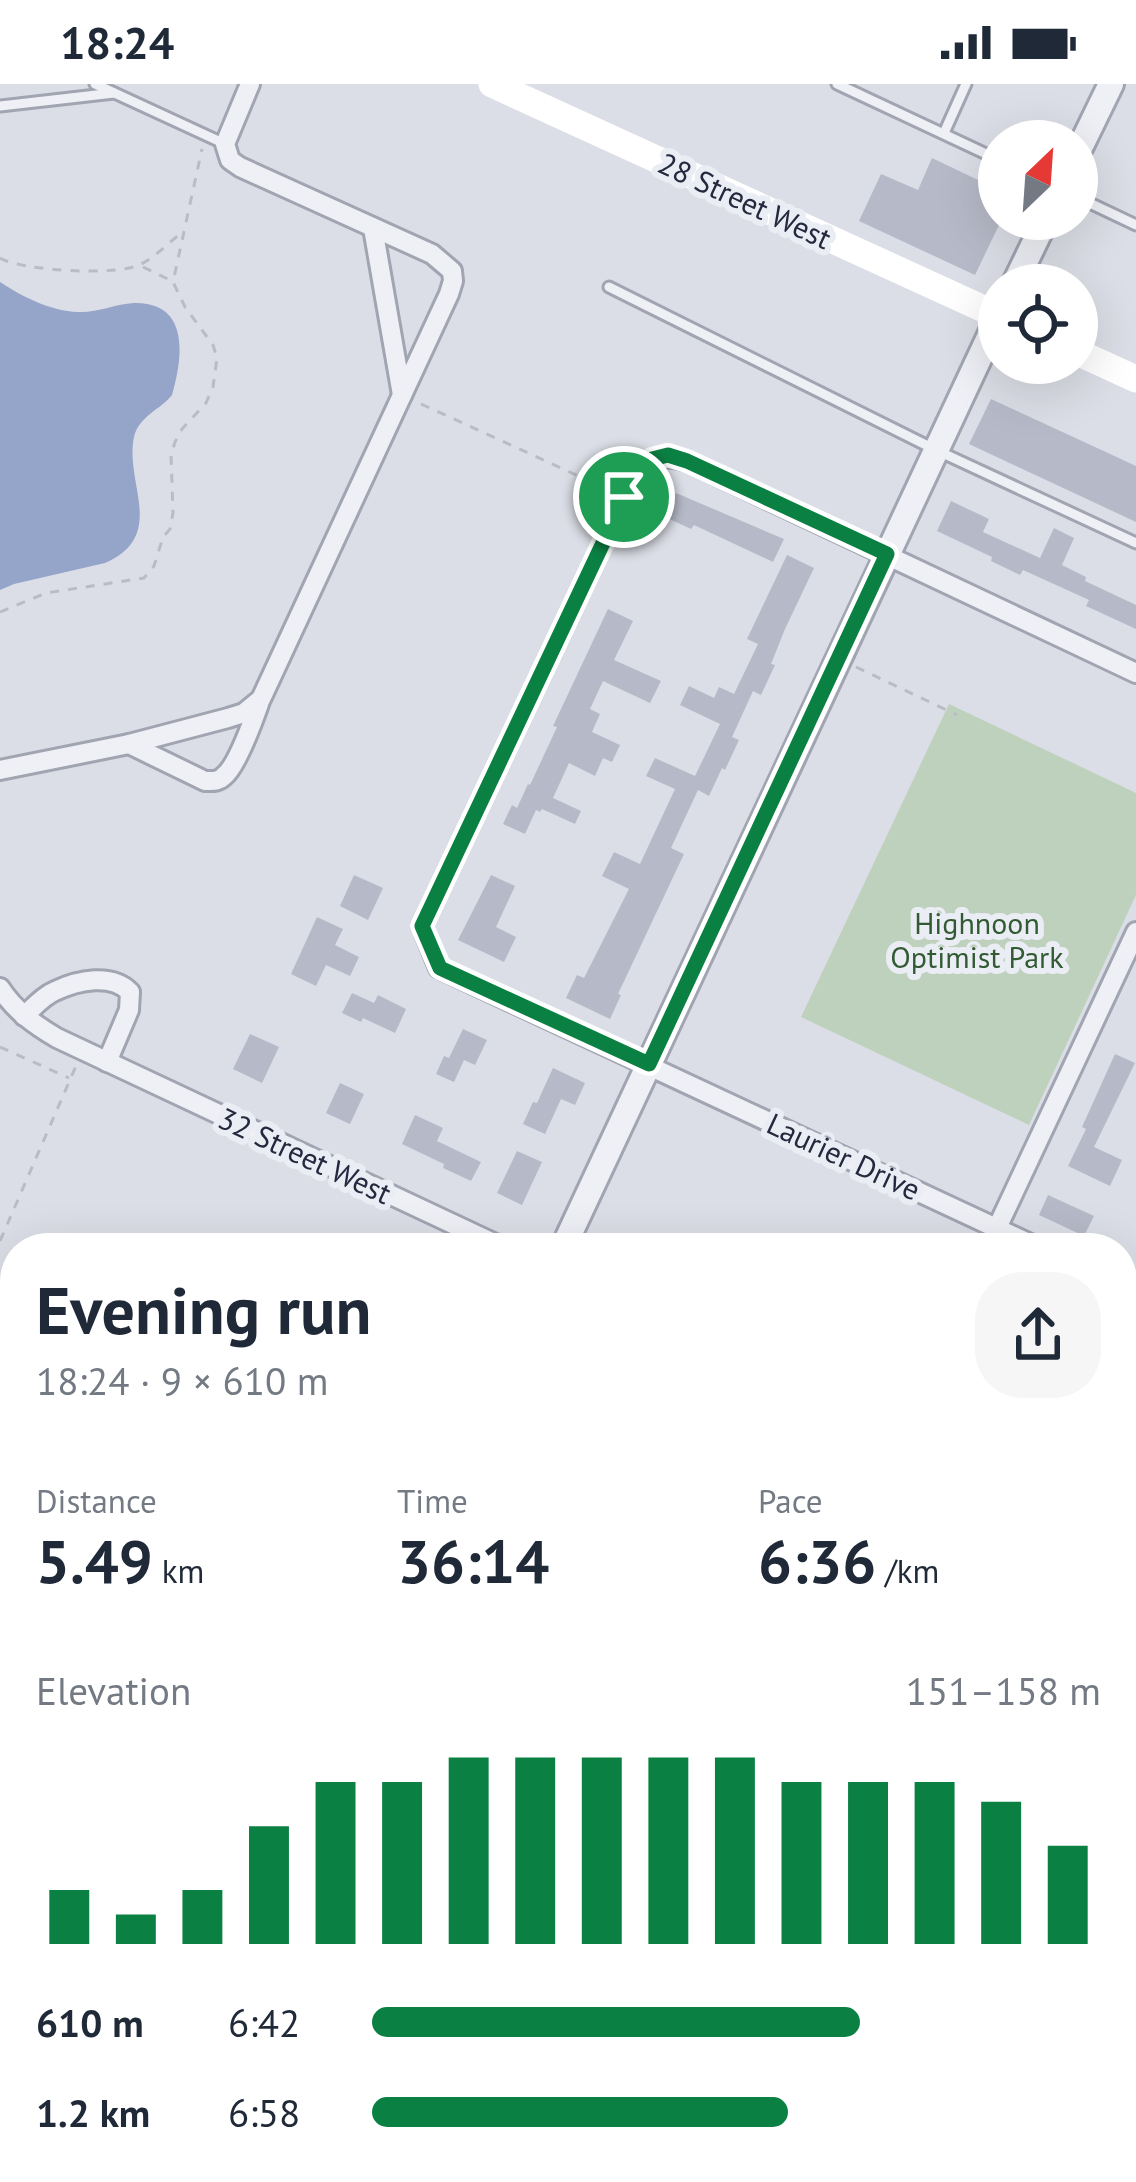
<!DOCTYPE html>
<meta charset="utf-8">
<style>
:root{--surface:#fff;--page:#f6f6f7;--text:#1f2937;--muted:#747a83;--accent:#0b8043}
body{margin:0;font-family:"PT Sans",sans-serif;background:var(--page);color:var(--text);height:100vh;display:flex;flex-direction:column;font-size:45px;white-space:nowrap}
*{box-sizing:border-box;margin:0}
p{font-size:39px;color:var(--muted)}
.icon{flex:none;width:66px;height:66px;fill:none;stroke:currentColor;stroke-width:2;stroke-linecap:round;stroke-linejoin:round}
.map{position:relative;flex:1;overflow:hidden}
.panel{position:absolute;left:0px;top:1149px;width:1137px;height:951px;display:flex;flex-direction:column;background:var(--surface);border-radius:48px 48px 0 0;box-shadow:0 12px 48px #0002}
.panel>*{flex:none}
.needle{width:78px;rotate:25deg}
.controls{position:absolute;left:978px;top:36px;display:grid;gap:24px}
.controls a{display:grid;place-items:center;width:120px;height:120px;border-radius:50%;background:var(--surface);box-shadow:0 12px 48px #0002;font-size:60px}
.pin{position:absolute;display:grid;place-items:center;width:102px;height:102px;color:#fff;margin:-51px;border:6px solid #fff;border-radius:50%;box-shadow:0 3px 12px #0007}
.round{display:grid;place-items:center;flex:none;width:126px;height:126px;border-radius:48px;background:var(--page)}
.overview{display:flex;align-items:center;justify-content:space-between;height:204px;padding:0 36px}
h1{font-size:66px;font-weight:800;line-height:90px}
.metrics{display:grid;grid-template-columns:repeat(3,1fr);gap:18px;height:204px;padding:12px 36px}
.metrics div{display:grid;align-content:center}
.metrics b{font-size:60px;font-weight:800}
.metrics small{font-size:33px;font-weight:400}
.metrics p{font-size:33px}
.chart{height:336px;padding:24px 36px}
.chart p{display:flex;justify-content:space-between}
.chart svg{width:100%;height:216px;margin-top:12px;stroke:var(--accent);stroke-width:6}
ul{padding:0 36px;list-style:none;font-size:39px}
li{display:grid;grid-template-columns:192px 144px 1fr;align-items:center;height:90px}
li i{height:30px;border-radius:15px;background:var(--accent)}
.status{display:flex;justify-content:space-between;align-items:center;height:84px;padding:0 60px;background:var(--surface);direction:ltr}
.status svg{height:33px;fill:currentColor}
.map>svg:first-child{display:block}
.green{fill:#bed1bd}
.water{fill:#95a4c9}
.building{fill:#b6b9c7}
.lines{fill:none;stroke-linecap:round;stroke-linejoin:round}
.service-casing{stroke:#a1a4b1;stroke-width:15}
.minor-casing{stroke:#a1a4b1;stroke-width:24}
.tertiary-casing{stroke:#a1a4b1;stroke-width:30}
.path{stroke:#babcc5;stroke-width:3;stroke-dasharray:9 9;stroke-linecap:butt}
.service{stroke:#eff0f5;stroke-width:9}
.minor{stroke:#eff0f5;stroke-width:18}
.tertiary{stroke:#eff0f5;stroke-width:24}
.secondary{stroke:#fff;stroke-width:27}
.route-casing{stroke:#fff;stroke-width:24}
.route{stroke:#0b8043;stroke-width:15}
.labels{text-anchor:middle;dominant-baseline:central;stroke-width:12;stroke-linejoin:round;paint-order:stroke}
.street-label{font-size:30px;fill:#25293e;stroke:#ebedf5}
.park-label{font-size:30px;fill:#325a33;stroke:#ebedf5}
</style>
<div class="status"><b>18:24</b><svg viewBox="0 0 49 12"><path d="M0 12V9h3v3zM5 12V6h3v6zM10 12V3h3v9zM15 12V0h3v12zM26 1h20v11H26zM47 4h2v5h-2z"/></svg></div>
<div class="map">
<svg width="1136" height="2098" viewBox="0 0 1136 2098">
<rect width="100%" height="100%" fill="#dcdee7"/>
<g class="green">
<polygon points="949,620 1136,709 1136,811 1029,1041 801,933"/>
<polygon points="552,2085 701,2085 696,2098 580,2098"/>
</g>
<path class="water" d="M0,198C23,213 50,227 78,228C97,229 115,220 134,219C190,218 183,273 172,311C160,326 139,332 134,353C124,399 168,451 105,479L14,500L0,506Z"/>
<g class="building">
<polygon points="932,74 999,106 999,141 975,191 859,137 881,90 918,106"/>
<polygon points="991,315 1136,382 1136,438 969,360"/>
<polygon points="676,409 784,455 773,478 694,441 691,445 665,433"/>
<polygon points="951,417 989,435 983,448 1040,474 1054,444 1074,454 1062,481 1086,493 1085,497 1136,521 1136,545 1086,522 1089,516 1023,486 1020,491 991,477 992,473 937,447"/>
<polygon points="787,471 814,484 785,545 771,580 775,581 761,611 753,607 732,653 739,656 725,686 722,684 709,712 698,706 671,764 684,770 618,910 621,911 610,935 566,914 577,891 584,894 629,805 602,792 614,768 640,780 675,705 646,692 655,674 695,692 720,640 680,621 689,602 714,614 719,603 734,610 758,560 747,555"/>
<polygon points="608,525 633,537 614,576 661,597 650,619 603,597 590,625 600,630 592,648 620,661 612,678 603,674 595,692 569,679 553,714 581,727 575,740 542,725 540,728 536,726 525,750 503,740 512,721 517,724 528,700 530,701 557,643 553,642"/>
<polygon points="354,791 383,804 368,836 340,822"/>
<polygon points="491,791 515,802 496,843 516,853 504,878 458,856"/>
<polygon points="317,833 343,845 335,861 359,873 350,892 326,881 316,902 291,890"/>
<polygon points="352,909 374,919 378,911 406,925 395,949 363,934 361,938 342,929"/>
<polygon points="463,945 487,956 475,981 464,976 454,998 436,990 444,972 449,974"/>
<polygon points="250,950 279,963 262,999 233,985"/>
<polygon points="1115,970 1135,979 1094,1063 1122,1076 1110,1102 1068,1082 1086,1045 1082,1043"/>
<polygon points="553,984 585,999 575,1021 561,1015 545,1050 523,1040 533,1018 537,1019"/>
<polygon points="340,999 364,1010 350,1040 326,1029"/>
<polygon points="415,1031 443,1044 437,1057 481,1078 471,1097 443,1084 444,1080 402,1060"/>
<polygon points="517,1067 542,1078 522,1121 497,1109"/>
<polygon points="1048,1111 1094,1132 1084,1152 1039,1131"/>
<polygon points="1136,2003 1136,2058 1122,2051 1122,2034"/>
</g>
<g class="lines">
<g class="service-casing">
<g id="service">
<polyline points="95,0 225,60"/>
<polyline points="837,0 999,76"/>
<polyline points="0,22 114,9"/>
<polyline points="944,49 966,0"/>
<polyline points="1077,113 1136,141"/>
<polyline points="609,203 936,366 1136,459"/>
<polyline points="1077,2085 1105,2098"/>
</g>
</g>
<g class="minor-casing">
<g id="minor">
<polyline points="373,144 402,311"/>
<path d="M129,660L205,697C213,697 218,698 224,692C237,682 253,637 259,620"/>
<polyline points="0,686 129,660 228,634 244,629 261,615 449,210 453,197 452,187 432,170 240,83 230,76 225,60 250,0"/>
<path d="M0,904C15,927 35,941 57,954L504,1164"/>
<path d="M24,932C34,923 43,912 55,907C78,896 112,889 130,908L129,926L107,978"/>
<polyline points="997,1144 1136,848"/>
<path d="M1039,1164L439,884L422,842L638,385C655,372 666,371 687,377L1136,589"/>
<polyline points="1122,1203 1136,1210"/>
<polyline points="13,1440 15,1441"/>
<polyline points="0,1682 15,1689"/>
<polyline points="1122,1694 1136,1701"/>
<polyline points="1122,1920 1136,1890"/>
<polyline points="0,1929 15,1936"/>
<polyline points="989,2085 1017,2098"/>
<polyline points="371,2098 374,2085"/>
<polyline points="808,2098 814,2085"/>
<polyline points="1038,2098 1044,2085"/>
</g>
</g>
<g class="tertiary-casing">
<g id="tertiary">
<polyline points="1077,70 1111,0"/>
<polyline points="1014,201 1046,135"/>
<polyline points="563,1164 999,232"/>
<polyline points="1122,1454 1136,1461"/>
<polyline points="125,2098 131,2085"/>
</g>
</g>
<g class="path">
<path d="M0,174C22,187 116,192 139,181C155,174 170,157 184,147"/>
<polyline points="143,183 172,197"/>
<polyline points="421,320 609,406"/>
<polyline points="0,528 46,509 144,494 154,482 163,453 170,445 173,429 171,371 175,358 182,345 206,319 213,303 217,274 213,261 185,223 173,198 202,65"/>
<polyline points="856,583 957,631"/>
<polyline points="0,963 69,994"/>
<polyline points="0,1157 76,982"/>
</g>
<use href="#service" class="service"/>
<use href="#minor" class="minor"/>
<use href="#tertiary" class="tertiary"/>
<g class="secondary">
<polyline points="492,0 999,232"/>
<polyline points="1077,268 1136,295"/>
<polyline points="0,2098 1,2098"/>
</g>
</g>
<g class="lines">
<g class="route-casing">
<polygon id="route" points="668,371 687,377 887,470 649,980 440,884 422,842 638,385 652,375"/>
</g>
<use href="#route" class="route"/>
</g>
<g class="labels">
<g class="street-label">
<text transform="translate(745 116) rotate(25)">28 Street West</text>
<text transform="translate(305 1071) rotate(25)">32 Street West</text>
<text transform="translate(844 1072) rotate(25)">Laurier Drive</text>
</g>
<g class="park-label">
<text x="977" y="838">Highnoon<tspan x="977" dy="34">Optimist Park</tspan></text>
</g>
</g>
</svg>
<div class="controls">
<a><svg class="needle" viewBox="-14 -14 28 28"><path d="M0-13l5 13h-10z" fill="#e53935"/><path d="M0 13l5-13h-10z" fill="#747a83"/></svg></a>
<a><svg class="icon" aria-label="locate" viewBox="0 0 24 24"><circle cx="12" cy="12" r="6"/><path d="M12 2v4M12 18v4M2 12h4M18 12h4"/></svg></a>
</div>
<div class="pin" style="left:624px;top:413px;background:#1e9e55"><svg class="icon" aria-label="arrive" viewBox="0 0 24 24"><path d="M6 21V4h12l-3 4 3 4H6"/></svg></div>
<section class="panel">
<div class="overview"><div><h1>Evening run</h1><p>18:24 · 9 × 610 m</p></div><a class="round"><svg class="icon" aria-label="share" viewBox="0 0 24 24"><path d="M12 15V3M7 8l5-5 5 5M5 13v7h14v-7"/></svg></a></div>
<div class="metrics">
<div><p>Distance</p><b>5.49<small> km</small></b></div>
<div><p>Time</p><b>36:14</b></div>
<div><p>Pace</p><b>6:36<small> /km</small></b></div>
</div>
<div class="chart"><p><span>Elevation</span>151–158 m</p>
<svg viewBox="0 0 160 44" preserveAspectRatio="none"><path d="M5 44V33M15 44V38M25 44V33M35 44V20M45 44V11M55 44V11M65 44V6M75 44V6M85 44V6M95 44V6M105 44V6M115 44V11M125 44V11M135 44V11M145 44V15M155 44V24"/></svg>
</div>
<ul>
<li><b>610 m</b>6:42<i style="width:67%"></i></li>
<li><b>1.2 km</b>6:58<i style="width:57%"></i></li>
</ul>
</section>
</div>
